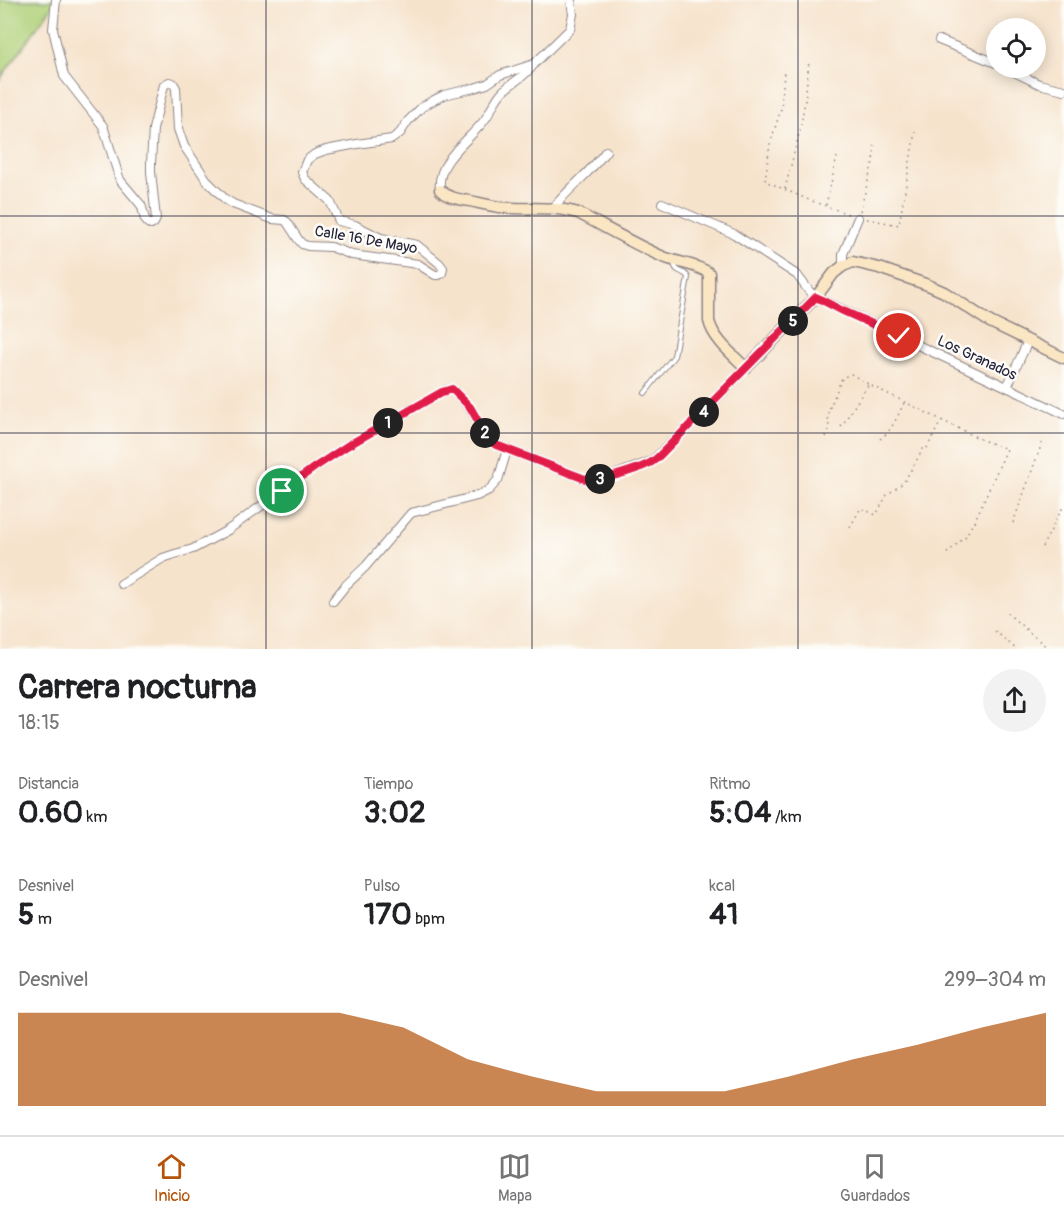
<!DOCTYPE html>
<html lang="es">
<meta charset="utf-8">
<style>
:root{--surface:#fff;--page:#f2f2f2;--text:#202124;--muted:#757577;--line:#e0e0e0;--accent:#b45309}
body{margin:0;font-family:Pangolin,sans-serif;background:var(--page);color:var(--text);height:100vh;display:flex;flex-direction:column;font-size:22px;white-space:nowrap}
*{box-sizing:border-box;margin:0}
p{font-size:20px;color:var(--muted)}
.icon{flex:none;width:33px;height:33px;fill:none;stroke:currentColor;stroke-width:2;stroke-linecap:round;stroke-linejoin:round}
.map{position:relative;height:649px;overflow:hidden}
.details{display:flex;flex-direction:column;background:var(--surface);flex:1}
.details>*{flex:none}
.buttons{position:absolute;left:986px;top:18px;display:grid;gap:12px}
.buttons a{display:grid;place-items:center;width:60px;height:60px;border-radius:50%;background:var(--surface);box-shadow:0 3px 15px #0003;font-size:30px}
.pin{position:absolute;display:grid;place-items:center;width:51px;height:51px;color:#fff;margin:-26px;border:3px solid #fff;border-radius:50%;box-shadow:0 2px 6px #0007}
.km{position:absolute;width:30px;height:30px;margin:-15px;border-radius:50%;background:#222;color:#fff;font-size:16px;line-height:30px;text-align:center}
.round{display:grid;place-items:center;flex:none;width:63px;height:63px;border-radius:32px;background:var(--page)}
.summary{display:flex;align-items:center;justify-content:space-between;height:102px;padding:0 18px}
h1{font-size:33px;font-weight:700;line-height:45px}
.figures{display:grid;grid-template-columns:repeat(3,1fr);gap:9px;height:102px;padding:6px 18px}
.figures div{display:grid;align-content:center}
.figures b{font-size:30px;font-weight:700}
.figures small{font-size:16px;font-weight:400}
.figures p{font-size:16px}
.chart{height:168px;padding:12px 18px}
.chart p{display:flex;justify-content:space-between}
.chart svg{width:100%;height:108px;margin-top:6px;fill:var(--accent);opacity:.7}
.tab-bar{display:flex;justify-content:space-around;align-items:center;height:84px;border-top:2px solid var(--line);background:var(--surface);font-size:16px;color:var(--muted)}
.tab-bar a{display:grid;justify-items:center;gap:3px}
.tab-bar .current{color:var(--accent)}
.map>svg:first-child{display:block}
.green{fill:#afd078;stroke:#68795a;stroke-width:1.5}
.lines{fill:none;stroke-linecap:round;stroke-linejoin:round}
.lane-casing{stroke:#8c8284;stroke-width:6}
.street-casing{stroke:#8c8284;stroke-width:10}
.secondary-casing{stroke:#8c8284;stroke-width:13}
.path{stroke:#8c8284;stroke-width:1.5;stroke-dasharray:1.5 4.5;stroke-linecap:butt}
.lane{stroke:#fff;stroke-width:4}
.street{stroke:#fff;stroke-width:8}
.secondary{stroke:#fbe6c4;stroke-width:10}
.route-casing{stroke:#fff;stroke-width:12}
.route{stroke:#e11d48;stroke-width:8}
.grid{fill:none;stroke:#22223b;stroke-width:1.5;stroke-opacity:0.55}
.labels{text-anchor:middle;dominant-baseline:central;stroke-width:5;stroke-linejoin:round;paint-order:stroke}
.street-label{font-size:15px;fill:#22223b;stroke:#fdfcf7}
</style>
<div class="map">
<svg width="1064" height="649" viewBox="0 0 1064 649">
<rect width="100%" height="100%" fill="#fdfcf7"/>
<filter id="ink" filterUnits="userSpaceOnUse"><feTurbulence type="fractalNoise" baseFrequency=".0167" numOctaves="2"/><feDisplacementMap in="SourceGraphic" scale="12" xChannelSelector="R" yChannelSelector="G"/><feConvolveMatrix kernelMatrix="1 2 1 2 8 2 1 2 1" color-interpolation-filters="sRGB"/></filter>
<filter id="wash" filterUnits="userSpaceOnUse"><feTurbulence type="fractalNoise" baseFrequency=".008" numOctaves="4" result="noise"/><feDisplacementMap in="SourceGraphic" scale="24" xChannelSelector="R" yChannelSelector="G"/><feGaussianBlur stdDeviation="1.35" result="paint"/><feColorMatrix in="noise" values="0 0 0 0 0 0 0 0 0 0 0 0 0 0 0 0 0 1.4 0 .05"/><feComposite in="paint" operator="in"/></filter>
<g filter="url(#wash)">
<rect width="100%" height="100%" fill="#f6e3cc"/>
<polygon class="green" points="0,0 57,0 0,79"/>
</g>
<g filter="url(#ink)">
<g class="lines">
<g class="lane-casing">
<path id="lane" d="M645,393L674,356L688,277C683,269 675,274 674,262"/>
</g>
<g class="street-casing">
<g id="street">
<path d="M56,0L53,29L64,76L103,126L120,180L141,205C145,213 142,221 151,225L154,223L156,219L151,172V163L153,129L164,85L169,82L173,83L176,88L178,129L184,146L208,182L225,199L233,204L272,219L284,220L287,222L298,239L302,244L308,246L331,247L352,255L418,264L435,275H439L442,273L443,268L439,263L417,245L381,238L355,225L339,221L330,201L305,179L302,172L307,160L315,154L326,150L357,144L392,139L400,133L408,121L422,107L432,101L444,95L474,88L487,84L500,75L534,64"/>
<polyline points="939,40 996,63"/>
<polyline points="1006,68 1039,84 1064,90"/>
<path d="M440,190C436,159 471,140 486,118C492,109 495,99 503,91C513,82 527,75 534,64L570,29L573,14L571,0"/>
<polyline points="662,203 734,234 797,275 809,291 816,297 1064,414"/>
<path d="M553,208C570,187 590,173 606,151"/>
<polyline points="843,266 843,254 858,218"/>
<polyline points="1007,387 1028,341"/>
<polyline points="121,584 163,558 175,554 193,549 228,530 315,467 347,446 446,390 452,389 469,407 489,439 496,445 585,479 595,480 606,478 652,461 703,413 746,368"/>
<polyline points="333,601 346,585 366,566 411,513 477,496 489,490 498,480 507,450"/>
</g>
</g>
<g class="secondary-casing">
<path id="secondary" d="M440,190C448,198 458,199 470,201C484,204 498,208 512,208C534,209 556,206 578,213C605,227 632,243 661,256C676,263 695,263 709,273V321C713,339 733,355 746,368L816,297L834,273L843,266L853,262L879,268L928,285L944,292L990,322L1064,358"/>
</g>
<g class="path">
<polyline points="784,73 781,109 770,144 765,181 809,200 851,215"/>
<polyline points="785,189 800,130 805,101 809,61"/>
<polyline points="826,205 837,157"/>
<polyline points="860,211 873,162 875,141"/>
<polyline points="867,219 899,225 915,132"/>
<polyline points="841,427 868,385"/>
<polyline points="826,437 829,430 828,412 842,378 851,374 868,384 982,440 1007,449 975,520 965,537 945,555"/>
<path d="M880,439C892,431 898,415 904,403"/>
<polyline points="1013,523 1042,443"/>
<polyline points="850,527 861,508 876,515 887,495 904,482 923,449 926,450 941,421"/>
<polyline points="1042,547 1064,505"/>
<polyline points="1007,613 1049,649"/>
<polyline points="995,631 1016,649"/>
</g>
<use href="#lane" class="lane"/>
<use href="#street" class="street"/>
<use href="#secondary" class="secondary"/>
</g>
</g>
<g class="lines" filter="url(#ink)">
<g class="route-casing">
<path id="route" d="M282,491L315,467L347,446L442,392L452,389L470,407L489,440L496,445L585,479C600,482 636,470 650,463C656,460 661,454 665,450L816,297L841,310L899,336"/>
</g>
<use href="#route" class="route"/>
</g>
<path class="grid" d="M266,0V649M532,0V649M798,0V649M0,216H1064M0,433H1064"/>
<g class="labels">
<g class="street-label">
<text transform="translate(366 240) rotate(10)">Calle 16 De Mayo</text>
<text transform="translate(977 358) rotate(25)">Los Granados</text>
</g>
</g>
</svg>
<div class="buttons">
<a><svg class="icon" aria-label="locate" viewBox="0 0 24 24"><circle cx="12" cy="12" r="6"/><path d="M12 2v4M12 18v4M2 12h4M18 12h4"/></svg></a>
</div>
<div class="pin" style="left:282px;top:491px;background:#1e9e55"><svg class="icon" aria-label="arrive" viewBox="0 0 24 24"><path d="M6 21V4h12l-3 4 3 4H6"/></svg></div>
<div class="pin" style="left:899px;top:336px;background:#d93025"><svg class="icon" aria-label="check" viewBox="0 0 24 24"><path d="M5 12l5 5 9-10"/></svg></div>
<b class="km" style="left:388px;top:423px">1</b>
<b class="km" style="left:485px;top:433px">2</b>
<b class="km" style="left:600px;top:479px">3</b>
<b class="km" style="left:704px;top:412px">4</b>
<b class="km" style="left:793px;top:321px">5</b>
</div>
<section class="details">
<div class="summary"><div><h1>Carrera nocturna</h1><p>18:15</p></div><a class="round"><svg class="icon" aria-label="share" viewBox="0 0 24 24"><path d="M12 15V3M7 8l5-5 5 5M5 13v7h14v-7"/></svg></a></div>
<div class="figures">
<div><p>Distancia</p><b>0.60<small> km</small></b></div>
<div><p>Tiempo</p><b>3:02</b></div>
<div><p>Ritmo</p><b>5:04<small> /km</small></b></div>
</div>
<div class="figures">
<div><p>Desnivel</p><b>5<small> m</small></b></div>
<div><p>Pulso</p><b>170<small> bpm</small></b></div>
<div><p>kcal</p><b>41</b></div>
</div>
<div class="chart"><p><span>Desnivel</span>299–304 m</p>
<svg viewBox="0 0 160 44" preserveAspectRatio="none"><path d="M0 44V6L10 6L20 6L30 6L40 6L50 6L60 12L70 25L80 32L90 38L100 38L110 38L120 32L130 25L140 19L150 12L160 6V44z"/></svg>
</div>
</section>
<nav class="tab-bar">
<a class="current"><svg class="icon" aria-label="home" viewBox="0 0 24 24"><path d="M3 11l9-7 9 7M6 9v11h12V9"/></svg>Inicio</a>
<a><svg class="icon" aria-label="map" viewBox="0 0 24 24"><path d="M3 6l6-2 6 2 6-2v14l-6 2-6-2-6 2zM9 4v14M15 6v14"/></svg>Mapa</a>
<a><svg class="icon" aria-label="saved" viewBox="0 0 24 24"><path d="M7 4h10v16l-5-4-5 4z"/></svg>Guardados</a>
</nav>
